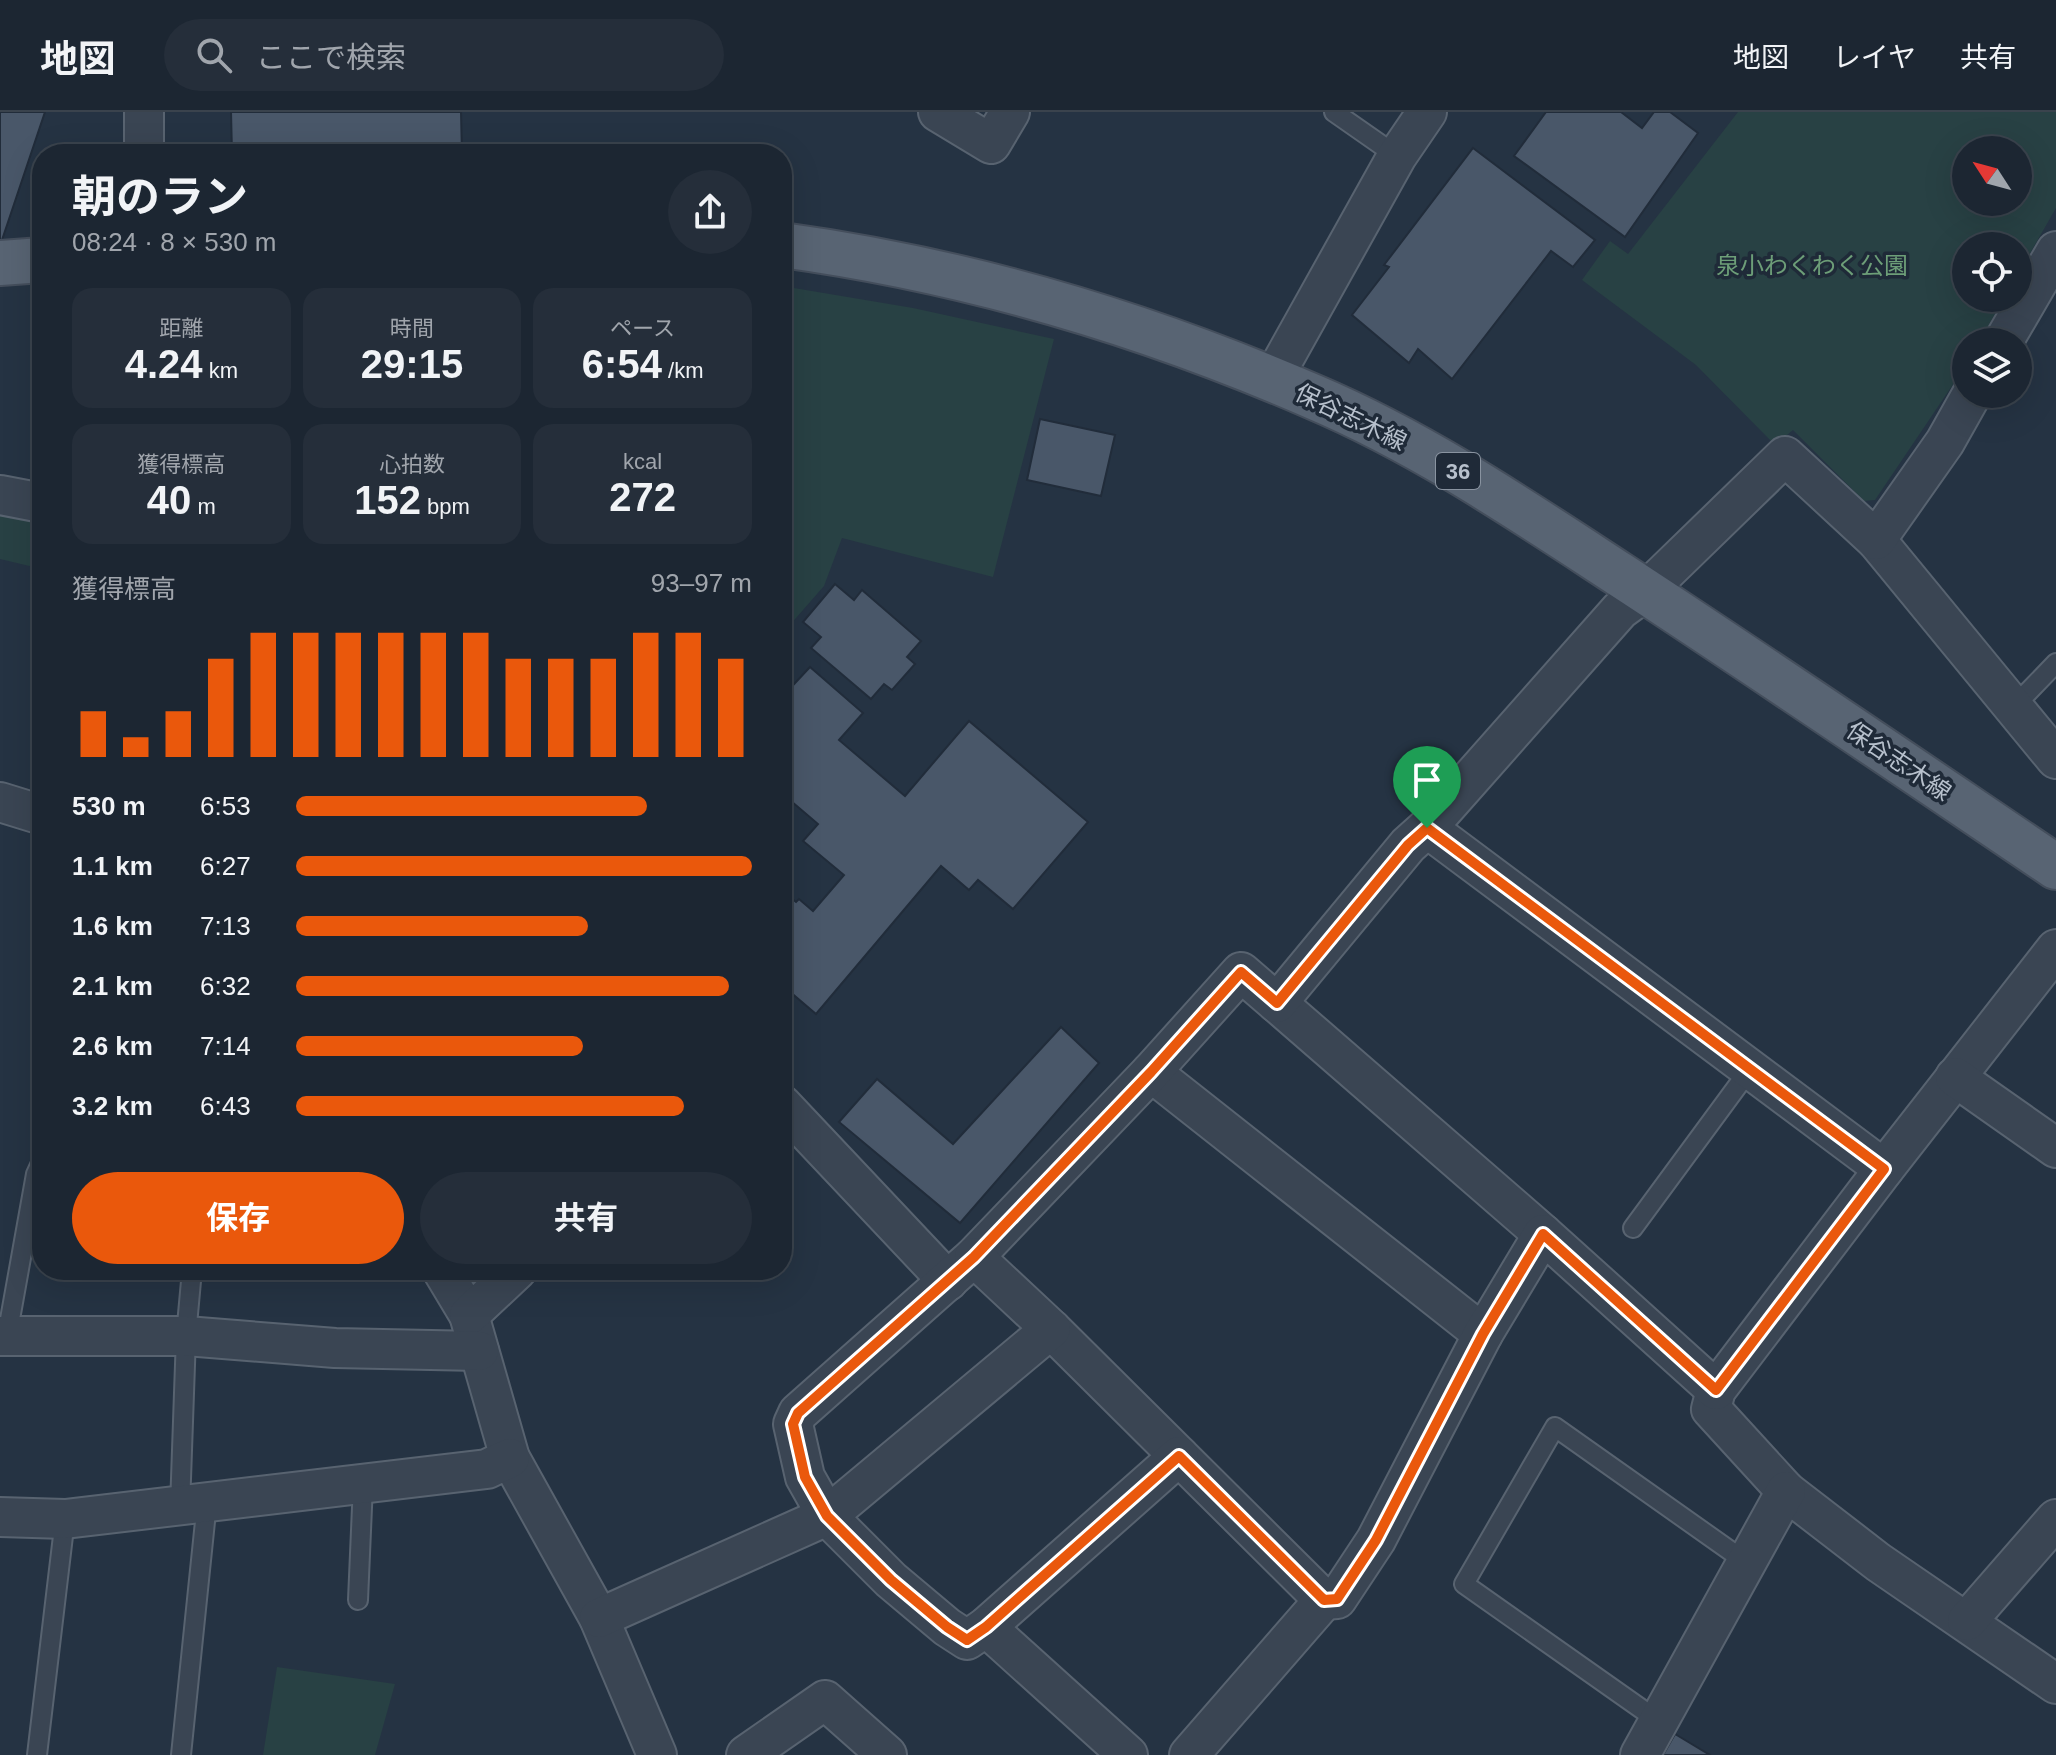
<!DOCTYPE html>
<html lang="ja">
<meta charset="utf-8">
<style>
:root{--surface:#1c2632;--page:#252e3a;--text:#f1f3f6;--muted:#a0a5ac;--line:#3a434d;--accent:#ea580c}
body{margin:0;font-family:Arial,"Noto Sans JP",sans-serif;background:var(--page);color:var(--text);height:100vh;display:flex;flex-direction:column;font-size:30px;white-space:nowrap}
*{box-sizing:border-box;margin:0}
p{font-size:26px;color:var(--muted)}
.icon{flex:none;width:44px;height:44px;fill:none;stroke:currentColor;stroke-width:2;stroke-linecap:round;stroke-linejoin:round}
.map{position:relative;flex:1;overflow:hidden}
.panel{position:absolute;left:32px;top:32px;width:760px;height:1136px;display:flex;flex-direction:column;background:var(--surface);border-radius:32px;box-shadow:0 8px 32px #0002,0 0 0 2px var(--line)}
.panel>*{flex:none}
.needle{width:52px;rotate:306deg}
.controls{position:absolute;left:1952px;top:24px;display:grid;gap:16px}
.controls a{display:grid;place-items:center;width:80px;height:80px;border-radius:50%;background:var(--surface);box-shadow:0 8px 32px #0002,0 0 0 2px var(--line);font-size:40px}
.pin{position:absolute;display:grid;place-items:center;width:68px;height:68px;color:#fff;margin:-82px -34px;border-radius:50% 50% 50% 0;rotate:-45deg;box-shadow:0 0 8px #0007}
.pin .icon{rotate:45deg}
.round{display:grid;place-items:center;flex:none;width:84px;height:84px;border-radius:42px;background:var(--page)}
.summary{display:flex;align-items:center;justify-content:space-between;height:136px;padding:0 40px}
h1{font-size:44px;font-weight:700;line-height:60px}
.metrics{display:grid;grid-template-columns:repeat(3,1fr);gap:12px;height:136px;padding:8px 40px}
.metrics div{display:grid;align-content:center;border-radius:20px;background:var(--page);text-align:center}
.metrics b{font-size:40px;font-weight:700}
.metrics small{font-size:22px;font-weight:400}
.metrics p{font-size:22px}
.chart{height:224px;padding:16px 40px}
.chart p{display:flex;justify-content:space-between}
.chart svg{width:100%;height:144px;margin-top:8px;stroke:var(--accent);stroke-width:6}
.action{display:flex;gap:16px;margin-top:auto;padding:16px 40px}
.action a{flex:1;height:92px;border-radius:48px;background:var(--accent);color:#fff;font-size:32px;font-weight:700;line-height:92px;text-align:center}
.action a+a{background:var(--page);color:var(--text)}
ul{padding:0 40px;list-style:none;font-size:26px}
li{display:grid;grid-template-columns:128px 96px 1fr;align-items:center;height:60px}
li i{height:20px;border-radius:10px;background:var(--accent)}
header{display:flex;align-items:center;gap:48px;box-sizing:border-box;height:112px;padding:0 40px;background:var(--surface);border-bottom:2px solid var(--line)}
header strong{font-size:38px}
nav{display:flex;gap:44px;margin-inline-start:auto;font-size:28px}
.search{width:560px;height:72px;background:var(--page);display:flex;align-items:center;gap:20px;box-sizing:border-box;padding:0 28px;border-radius:44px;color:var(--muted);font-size:30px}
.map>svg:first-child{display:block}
.green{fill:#284144;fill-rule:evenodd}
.building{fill:#495769;stroke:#212c3a;stroke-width:2}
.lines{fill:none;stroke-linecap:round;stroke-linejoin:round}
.service-casing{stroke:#586370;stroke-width:22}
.minor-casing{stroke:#586370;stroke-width:42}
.primary-casing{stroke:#444e5c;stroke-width:48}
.service{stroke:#3a4553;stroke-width:18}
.minor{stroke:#3a4553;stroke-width:38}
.primary{stroke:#586473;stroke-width:44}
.route-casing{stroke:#fff;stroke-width:16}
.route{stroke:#ea580c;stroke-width:10}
.labels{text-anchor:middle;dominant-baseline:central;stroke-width:7;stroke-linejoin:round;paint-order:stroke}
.shield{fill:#1f2a38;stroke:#8993a0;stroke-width:2}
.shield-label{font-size:22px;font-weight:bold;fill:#b7c0cc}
.park-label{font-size:24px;fill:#6d9e78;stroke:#1f2a38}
.street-label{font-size:24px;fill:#b7c0cc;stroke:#1f2a38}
</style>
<header>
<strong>地図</strong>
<div class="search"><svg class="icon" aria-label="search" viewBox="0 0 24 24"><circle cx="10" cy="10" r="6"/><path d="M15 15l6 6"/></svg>ここで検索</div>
<nav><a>地図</a><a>レイヤ</a><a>共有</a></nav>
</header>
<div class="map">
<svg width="2056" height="1643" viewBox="0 0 2056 1643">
<rect width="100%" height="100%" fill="#253343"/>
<g class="green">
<path d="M1738,0H2056V96L2018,162V134H1966V186H2004L1979,230H1966V253L1960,262L1875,388L1864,389L1793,318L1775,333L1696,253L1582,168L1610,129L1628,142ZM1966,38H2018V90H1966Z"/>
<polygon points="782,174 913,196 1054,227 993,465 842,426 824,474 782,522"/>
<polygon points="0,396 42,405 42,457 0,447"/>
<polygon points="277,1555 395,1572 375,1643 263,1643"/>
</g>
<g class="building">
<polygon points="0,0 45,0 2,128 0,128"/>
<polygon points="231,0 461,0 462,42 232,42"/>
<polygon points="1546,0 1621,0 1642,16 1654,0 1670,0 1698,21 1625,125 1514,44"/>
<polygon points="1473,36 1595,128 1573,155 1551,139 1452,267 1418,237 1409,251 1352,203 1389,155 1384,153"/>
<polygon points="1040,307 1115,323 1101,384 1027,368"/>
<polygon points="835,472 854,488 862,478 921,529 907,545 915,552 892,578 884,572 871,587 811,536 821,525 803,510"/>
<polygon points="810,555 863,601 839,628 905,684 969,609 1088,710 1013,797 978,768 969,778 941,754 816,902 782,873 782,785 785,781 796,790 799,787 813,799 844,763 803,729 818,712 785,684 782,688 782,585"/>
<polygon points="1061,915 1099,951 960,1111 839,1010 877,967 953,1032"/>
<polygon points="1675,1622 1710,1643 1663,1643"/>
</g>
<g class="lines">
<g class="service-casing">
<g id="service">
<polyline points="1334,0 1397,44"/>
<polyline points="2010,593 2027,581 2056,551"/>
<polyline points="1633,1116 1750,957"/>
<polyline points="7,1224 36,1062 42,1049"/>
<polyline points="180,1395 186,1224 192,1158"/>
<polyline points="358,1488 363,1372"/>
<polyline points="1660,1610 1464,1472 1555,1315 1746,1450"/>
<polyline points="37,1643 65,1407"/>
<polyline points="181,1643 207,1390"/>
</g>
</g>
<g class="minor-casing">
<g id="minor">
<polyline points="144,0 144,42"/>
<polyline points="938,0 991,32 1010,0"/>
<polyline points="2003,230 2056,139"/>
<polyline points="1272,268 1397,44 1427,0"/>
<polyline points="0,383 42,391"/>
<polyline points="1876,428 2056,647"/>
<polyline points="0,690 42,703"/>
<polyline points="1427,716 1884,1057"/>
<polyline points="2056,837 1884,1057 1716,1278 1711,1297 1786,1379 1878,1450 2056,1572"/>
<polyline points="1277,891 1543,1122"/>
<polyline points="1151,960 1483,1222"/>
<polyline points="1955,965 2056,1036"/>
<polyline points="782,993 948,1169"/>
<polyline points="442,1158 469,1203 510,1346 599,1506 657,1643"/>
<polyline points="469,1203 517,1158"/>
<polyline points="1051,1217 1324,1488 1337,1487 1376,1428 1483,1222 1543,1122 1716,1278"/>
<polyline points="0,1224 186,1224 335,1236 479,1239"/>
<polyline points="1179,1344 986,1515 967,1528 947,1515 891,1468 827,1404 805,1365 793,1312 798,1301 974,1145 1151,960 1241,860 1277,891 1408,733 1427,716 1620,498 1646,479 1785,344 1876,428 1945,330 1972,282"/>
<polyline points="0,1405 65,1407 487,1357 510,1346"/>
<polyline points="599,1506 827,1404 1051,1217 974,1145"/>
<polyline points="1967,1509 2056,1407"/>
<polyline points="986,1515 1128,1643"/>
<polyline points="746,1643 825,1588 887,1643"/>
<polyline points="1189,1643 1324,1488"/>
<polyline points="1640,1643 1786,1379"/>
</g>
</g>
<g class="primary-casing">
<g id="primary">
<path d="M782,133C965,158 1144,211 1314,285C1422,331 1521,398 1619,462C1766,558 1911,657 2056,755"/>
<polyline points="0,151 42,148"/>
</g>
</g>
<use href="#service" class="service"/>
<use href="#minor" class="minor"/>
<use href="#primary" class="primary"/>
</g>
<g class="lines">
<g class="route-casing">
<polygon id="route" points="1427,716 1884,1057 1716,1278 1543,1122 1483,1222 1376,1428 1337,1487 1324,1488 1179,1344 986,1515 967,1528 947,1515 891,1468 827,1404 805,1365 793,1312 798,1301 974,1145 1151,960 1241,860 1277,891 1408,733"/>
</g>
<use href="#route" class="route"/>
</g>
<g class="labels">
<rect class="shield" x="1436" y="341" width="44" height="36" rx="6"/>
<g class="shield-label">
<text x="1458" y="359">36</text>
</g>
<g class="park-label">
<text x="1812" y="153">泉小わくわく公園</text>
</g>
<g class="street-label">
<text transform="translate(1351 305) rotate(26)">保谷志木線</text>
<text transform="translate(1899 649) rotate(34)">保谷志木線</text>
</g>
</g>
</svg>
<div class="controls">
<a><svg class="needle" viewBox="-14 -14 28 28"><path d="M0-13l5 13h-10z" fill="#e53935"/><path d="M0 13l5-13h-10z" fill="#a0a5ac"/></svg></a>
<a><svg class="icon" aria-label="locate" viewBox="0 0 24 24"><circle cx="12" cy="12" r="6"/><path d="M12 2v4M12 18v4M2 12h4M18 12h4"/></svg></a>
<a><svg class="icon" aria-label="layers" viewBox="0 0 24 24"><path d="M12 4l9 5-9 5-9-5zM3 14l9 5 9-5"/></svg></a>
</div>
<div class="pin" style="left:1427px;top:716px;background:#1e9e55"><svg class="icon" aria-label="arrive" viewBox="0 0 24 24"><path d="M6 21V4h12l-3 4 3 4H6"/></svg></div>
<section class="panel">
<div class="summary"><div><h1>朝のラン</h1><p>08:24 · 8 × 530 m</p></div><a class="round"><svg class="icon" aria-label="share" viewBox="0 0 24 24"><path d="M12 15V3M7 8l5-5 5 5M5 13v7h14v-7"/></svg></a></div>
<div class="metrics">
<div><p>距離</p><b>4.24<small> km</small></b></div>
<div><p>時間</p><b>29:15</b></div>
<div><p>ペース</p><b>6:54<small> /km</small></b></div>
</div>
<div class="metrics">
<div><p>獲得標高</p><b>40<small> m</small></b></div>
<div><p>心拍数</p><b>152<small> bpm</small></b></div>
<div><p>kcal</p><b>272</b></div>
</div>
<div class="chart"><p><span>獲得標高</span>93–97 m</p>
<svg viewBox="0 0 160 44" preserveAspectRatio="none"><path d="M5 44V30M15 44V38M25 44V30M35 44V14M45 44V6M55 44V6M65 44V6M75 44V6M85 44V6M95 44V6M105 44V14M115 44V14M125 44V14M135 44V6M145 44V6M155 44V14"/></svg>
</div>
<ul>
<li><b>530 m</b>6:53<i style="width:77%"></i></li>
<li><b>1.1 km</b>6:27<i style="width:100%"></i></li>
<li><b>1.6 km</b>7:13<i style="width:64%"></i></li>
<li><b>2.1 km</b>6:32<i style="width:95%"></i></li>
<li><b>2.6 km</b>7:14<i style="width:63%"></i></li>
<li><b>3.2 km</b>6:43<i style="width:85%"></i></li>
</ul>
<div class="action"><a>保存</a><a>共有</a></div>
</section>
</div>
